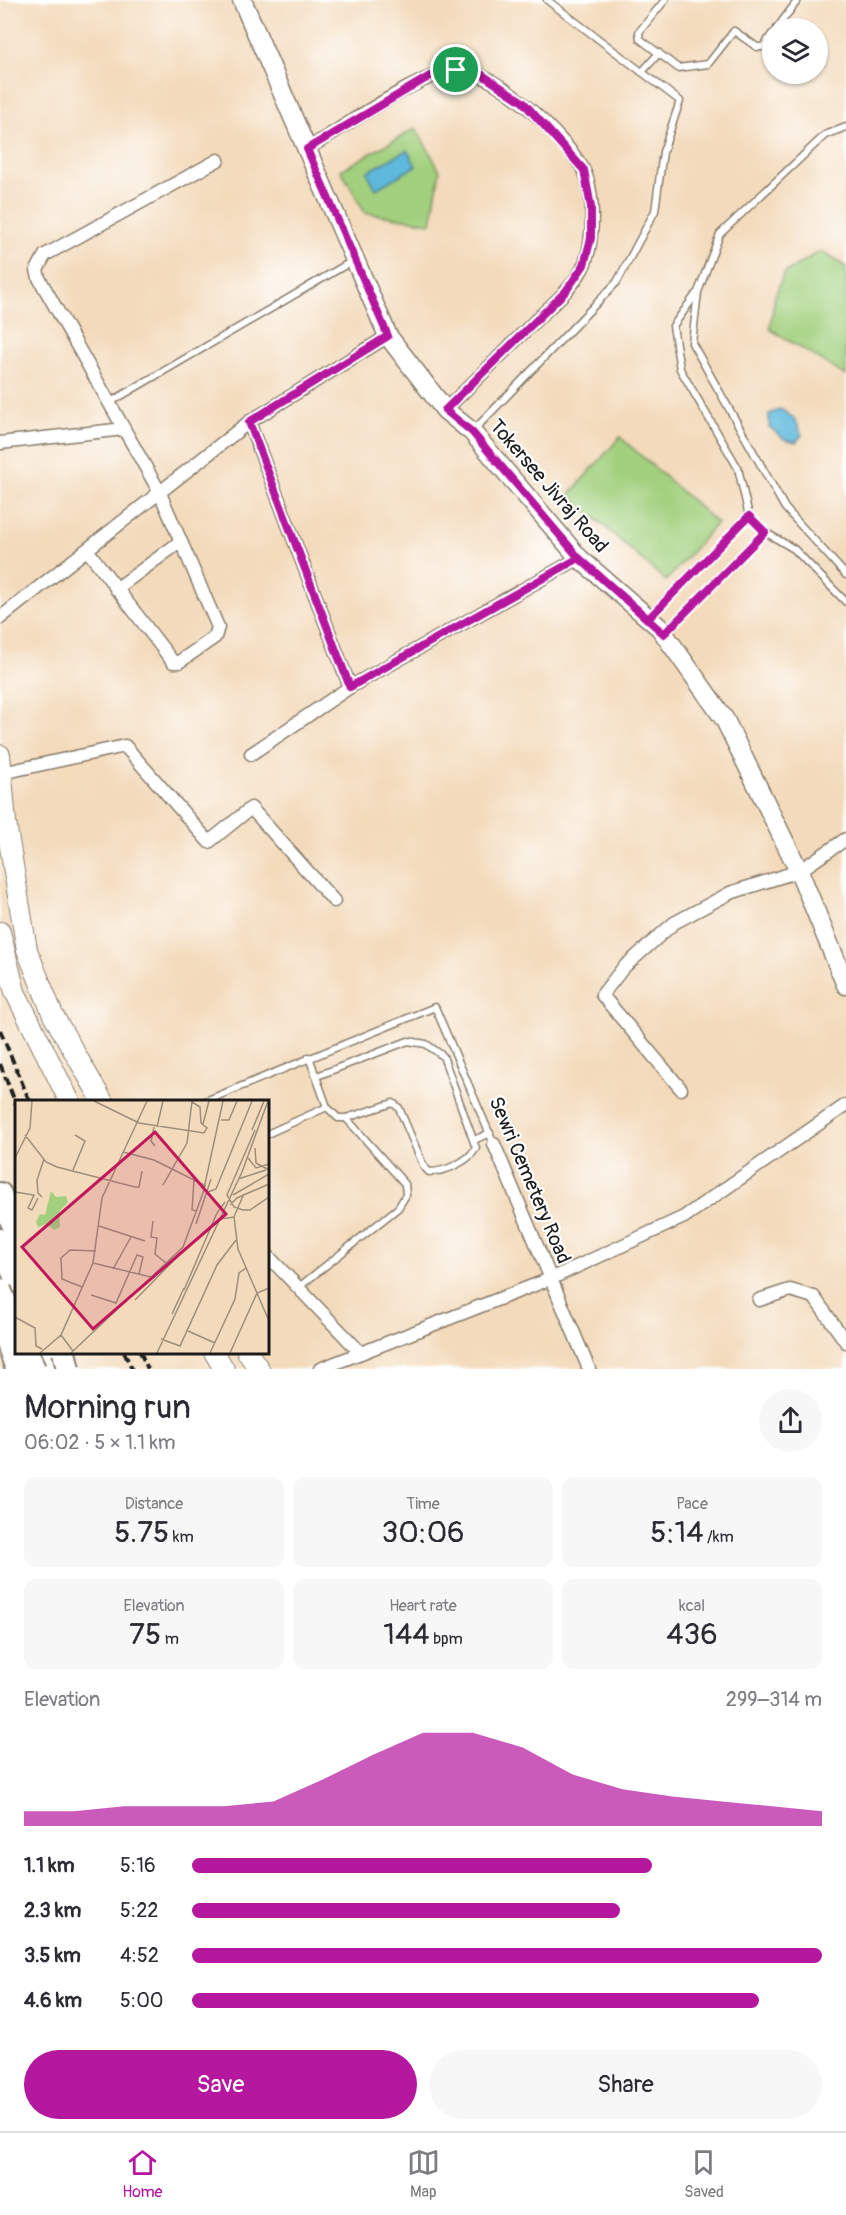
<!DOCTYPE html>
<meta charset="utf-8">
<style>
:root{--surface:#fff;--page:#f7f7f7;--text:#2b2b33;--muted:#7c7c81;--line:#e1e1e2;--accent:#b5179e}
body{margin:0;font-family:Pangolin,sans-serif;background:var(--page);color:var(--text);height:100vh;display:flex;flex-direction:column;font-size:22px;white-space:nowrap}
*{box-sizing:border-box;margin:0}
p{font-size:20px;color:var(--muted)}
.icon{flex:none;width:33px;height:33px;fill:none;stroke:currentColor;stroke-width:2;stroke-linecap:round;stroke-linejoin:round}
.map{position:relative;height:1369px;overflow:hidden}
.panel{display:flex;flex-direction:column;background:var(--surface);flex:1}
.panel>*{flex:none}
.fabs{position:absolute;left:762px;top:18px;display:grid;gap:12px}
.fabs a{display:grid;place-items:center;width:66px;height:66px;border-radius:50%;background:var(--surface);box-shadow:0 2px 4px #0004;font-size:30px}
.pin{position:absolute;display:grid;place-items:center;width:51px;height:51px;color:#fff;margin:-26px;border:3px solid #fff;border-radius:50%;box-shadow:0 2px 6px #0007}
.round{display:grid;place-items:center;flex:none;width:63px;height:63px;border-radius:32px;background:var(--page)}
.head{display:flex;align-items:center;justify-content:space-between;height:102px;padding:0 24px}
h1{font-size:33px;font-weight:600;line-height:45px}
.metrics{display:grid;grid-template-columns:repeat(3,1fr);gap:9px;height:102px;padding:6px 24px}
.metrics div{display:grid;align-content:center;border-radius:12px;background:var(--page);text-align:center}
.metrics b{font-size:30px;font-weight:600}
.metrics small{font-size:16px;font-weight:400}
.metrics p{font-size:16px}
.chart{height:168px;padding:12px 24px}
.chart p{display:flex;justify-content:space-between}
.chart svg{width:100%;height:108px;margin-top:6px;fill:var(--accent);opacity:.7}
.button{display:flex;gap:12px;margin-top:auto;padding:12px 24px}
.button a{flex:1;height:69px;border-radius:36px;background:var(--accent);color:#fff;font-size:24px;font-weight:600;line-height:69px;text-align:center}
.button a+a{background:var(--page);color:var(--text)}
ul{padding:0 24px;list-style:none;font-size:20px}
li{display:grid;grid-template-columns:96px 72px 1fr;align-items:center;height:45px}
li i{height:15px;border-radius:8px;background:var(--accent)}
.tab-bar{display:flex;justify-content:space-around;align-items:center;height:84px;border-top:2px solid var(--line);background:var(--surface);font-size:16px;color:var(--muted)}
.tab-bar a{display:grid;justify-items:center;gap:3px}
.tab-bar .active{color:var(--accent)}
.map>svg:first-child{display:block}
.green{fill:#a2d07e;stroke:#5f764d;stroke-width:1.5}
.water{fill:#5eb9dc;stroke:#3d6a7c;stroke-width:1.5}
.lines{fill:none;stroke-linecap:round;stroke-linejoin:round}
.lane-casing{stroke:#887b6b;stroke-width:9}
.street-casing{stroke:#887b6b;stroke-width:15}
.secondary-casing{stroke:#887b6b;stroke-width:21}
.primary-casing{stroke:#887b6b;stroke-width:22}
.highway-casing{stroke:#887b6b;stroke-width:26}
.lane{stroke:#fff;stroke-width:6}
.street{stroke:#fff;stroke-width:12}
.secondary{stroke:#fff;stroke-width:18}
.primary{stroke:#fff;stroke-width:20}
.highway{stroke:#fff;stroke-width:22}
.rail{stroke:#1c1c1c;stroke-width:4;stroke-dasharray:9 4.5;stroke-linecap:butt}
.highway-bridge-casing{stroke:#887b6b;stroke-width:26;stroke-linecap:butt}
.highway-bridge{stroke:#fff;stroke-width:22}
.route-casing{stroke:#fff;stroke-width:12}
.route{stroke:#b5179e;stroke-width:8}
.labels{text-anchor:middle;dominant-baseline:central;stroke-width:4.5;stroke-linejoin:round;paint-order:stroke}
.street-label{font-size:20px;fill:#1c1c1c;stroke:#fff}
.inset-road{fill:none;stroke:#9d8e7b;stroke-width:1.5}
.view{fill:#c2185b;fill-opacity:0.15;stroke:#c2185b;stroke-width:3}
.inset-edge{fill:none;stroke:#1c1c1c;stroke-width:3}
</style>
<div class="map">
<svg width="846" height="1369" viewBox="0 0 846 1369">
<rect width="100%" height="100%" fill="#fff"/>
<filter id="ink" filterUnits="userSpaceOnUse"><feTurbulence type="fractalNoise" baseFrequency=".0167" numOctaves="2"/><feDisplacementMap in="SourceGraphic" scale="12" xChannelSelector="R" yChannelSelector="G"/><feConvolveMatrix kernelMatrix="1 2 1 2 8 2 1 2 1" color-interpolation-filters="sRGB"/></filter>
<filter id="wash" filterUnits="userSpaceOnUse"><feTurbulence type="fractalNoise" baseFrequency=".008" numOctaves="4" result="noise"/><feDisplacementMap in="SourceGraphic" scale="24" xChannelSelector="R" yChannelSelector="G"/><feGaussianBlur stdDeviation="1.35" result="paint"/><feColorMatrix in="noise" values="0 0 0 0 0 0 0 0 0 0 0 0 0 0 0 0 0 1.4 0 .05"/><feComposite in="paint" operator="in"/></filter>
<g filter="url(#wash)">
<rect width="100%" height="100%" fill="#f3daba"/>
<g class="green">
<polygon points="416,128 440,171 431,223 365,213 341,170"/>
<polygon points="821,251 846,267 846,376 770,329 775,296 784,273"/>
<polygon points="620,437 717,523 666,581 569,495"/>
</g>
<g class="water">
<polygon points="407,150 416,166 376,189 367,172"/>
<polygon points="781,409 795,419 802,435 796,442 784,439 769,427 769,414"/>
</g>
</g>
<g filter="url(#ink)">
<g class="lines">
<g class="lane-casing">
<g id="lane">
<polyline points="665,0 639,32 640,39 678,68 708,64 734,31 757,47 763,47 772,34"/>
<polyline points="777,28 798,0"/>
<polyline points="642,72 659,53"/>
<polyline points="846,127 825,135 720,234 698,292 692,343 785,508 846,575"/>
<polyline points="696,294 673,326 680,369 738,468 749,516 765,532 794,549 846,602"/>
<polyline points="109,403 354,260"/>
<polyline points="474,430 617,282 655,211 663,152 680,101 547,0"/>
<polyline points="650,616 749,516"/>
<polyline points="666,632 765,532"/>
<polyline points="309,1057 327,1107"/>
<path d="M317,1076L408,1041L426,1044L443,1056L476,1148C468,1162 445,1172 429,1172L424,1167L399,1108L393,1103L346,1118"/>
<polyline points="203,1102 435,1007 494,1144"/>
<polyline points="267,1134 327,1107 338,1118 346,1118 405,1184 406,1195 398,1208 299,1287"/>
<polyline points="474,1140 490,1133"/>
</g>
</g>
<g class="street-casing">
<g id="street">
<path d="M307,149C341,129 419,74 454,70C492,66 566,138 583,169C595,192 594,239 585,263C575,287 550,306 532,324C503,353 474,382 445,410"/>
<polyline points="249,422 350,687"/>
<polyline points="0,443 124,429"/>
<polyline points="88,551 173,662 179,662 215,637 218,627 159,491 39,278 37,270 45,255 218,160"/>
<polyline points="116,589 180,542"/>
<polyline points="0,618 249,422 388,336"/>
<polyline points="251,754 350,687 579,558"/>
<polyline points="2,773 125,746 209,842 251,808 334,901"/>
<polyline points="681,1089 602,995 623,968 674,923 730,893 799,871 846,839"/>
<polyline points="494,1144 589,1369"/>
<polyline points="267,1255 361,1353"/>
<polyline points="759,1300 790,1290 814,1297 846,1342"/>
<polyline points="320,1369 550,1279 684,1217 846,1105"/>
</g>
</g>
<g class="secondary-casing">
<g id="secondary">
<polyline points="242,0 388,336 445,410 472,432 579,558 660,628 725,720 799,871 846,985"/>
<polyline points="0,1303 16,1290"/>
</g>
</g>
<g class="primary-casing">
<g id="primary">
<polyline points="0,755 6,823 27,950 53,1015 103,1102"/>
<polyline points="0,932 15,992 70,1102"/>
<polyline points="214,1352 224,1369"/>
<polyline points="247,1352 259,1369"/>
</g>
</g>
<g class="highway-casing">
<g id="highway">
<polyline points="0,1194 16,1231"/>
<polyline points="0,1240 16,1279"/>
<polyline points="48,1352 55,1369"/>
</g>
</g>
<use href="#lane" class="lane"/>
<use href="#street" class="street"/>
<use href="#secondary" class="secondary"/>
<use href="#primary" class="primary"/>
<use href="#highway" class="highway"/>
<g class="rail">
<polyline points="0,1030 30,1102"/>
<polyline points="0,1064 16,1104"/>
<polyline points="124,1352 132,1369"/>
<polyline points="140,1352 148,1369"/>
</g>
<g class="highway-bridge-casing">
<g id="highway-bridge">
<polyline points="0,1290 16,1328"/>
<polyline points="0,1321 17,1369"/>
<polyline points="27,1352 34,1369"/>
<polyline points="64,1352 68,1369"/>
</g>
</g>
<use href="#highway-bridge" class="highway-bridge"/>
</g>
</g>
<g class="lines" filter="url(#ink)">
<g class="route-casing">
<polyline id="route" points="456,70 430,76 307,149 388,336 249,422 350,687 579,558 648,619 749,516 765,532 664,634 579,558 472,432 445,410 566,291 584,265 591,238 591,207 584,170 523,102 481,74 456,70"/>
</g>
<use href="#route" class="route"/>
</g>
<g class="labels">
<g class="street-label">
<text transform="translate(549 486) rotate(49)">Tokersee Jivraj Road</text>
<text transform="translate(530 1180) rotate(67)">Sewri Cemetery Road</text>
</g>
</g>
<g transform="translate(15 1100)">
<rect width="254" height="254" fill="#f3daba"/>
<path d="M36,91L41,97L51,96L53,102L44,112L45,127L39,130L32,124L23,127L21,122L25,114L30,115Z" fill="#a2d07e"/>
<path class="inset-road" d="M79,1L124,23L189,33L192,28L186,23L185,7L177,2M206,20H214L222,1M188,24L194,1M139,27L136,41L140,46M142,27L148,1M237,30L249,1M240,30L212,95L219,107L228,110H235L254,97M10,35L31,62L42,67L120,87H124L127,71M240,48L241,63L254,70M108,52L139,60L191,86M0,58L15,28L17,1M233,58L241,68L254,64M58,70L70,41L60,35M223,79L251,70M179,80L177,110L182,111M148,85L172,43L177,1M0,92L19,95L13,108L17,110L23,98M193,92L201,89L237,1M218,95L254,74M27,97L23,93L22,80L29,59M215,105L222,98L254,84M219,117L228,96M205,119L219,117L223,149L254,221M138,121L136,137L142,138L140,154L151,163M181,124L196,79M84,126L130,141M78,163L136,177M98,169L116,137M67,187L47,179L46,158L55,150L81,151M169,190L202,113L210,102M76,195L101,203L122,155L128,157L124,174M120,200L168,151M157,214L169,188M0,217L20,228L21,246L27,249M173,231L200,243M46,235L58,251M146,239L165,246L202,165L221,140M25,253L46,235L78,163L87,98L132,1M56,253L168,147L188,93L208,1M142,253L227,72L253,1M195,253L220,199L224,173L231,168M215,253L242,193L254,188"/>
<path class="view" d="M140,32L211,114L78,229L7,147Z"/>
<rect width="254" height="254" class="inset-edge"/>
</g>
</svg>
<div class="fabs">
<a><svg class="icon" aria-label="layers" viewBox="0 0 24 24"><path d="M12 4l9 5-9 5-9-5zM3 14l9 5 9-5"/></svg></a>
</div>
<div class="pin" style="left:456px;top:70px;background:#1e9e55"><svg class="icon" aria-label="arrive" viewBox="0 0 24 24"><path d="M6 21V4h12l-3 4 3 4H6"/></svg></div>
</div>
<section class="panel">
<div class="head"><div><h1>Morning run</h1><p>06:02 · 5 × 1.1 km</p></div><a class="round"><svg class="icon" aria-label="share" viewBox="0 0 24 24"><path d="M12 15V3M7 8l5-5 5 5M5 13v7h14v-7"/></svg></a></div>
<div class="metrics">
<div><p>Distance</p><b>5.75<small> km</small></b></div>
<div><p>Time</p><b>30:06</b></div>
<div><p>Pace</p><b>5:14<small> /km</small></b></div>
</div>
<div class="metrics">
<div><p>Elevation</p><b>75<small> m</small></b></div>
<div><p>Heart rate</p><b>144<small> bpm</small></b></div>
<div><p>kcal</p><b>436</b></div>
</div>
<div class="chart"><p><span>Elevation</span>299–314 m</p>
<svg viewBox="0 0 160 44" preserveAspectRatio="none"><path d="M0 44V38L10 38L20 36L30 36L40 36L50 34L60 25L70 15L80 6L90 6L100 12L110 23L120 29L130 32L140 34L150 36L160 38V44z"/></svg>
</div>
<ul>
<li><b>1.1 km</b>5:16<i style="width:73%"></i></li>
<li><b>2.3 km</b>5:22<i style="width:68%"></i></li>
<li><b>3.5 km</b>4:52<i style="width:100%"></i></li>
<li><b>4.6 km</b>5:00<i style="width:90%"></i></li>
</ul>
<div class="button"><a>Save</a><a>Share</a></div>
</section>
<nav class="tab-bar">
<a class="active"><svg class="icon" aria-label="home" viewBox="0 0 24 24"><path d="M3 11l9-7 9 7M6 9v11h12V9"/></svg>Home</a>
<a><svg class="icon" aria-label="map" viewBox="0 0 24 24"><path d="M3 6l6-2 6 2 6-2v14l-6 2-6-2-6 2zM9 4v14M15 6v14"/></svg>Map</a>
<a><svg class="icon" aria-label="saved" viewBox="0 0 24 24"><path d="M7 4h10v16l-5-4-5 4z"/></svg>Saved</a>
</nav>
